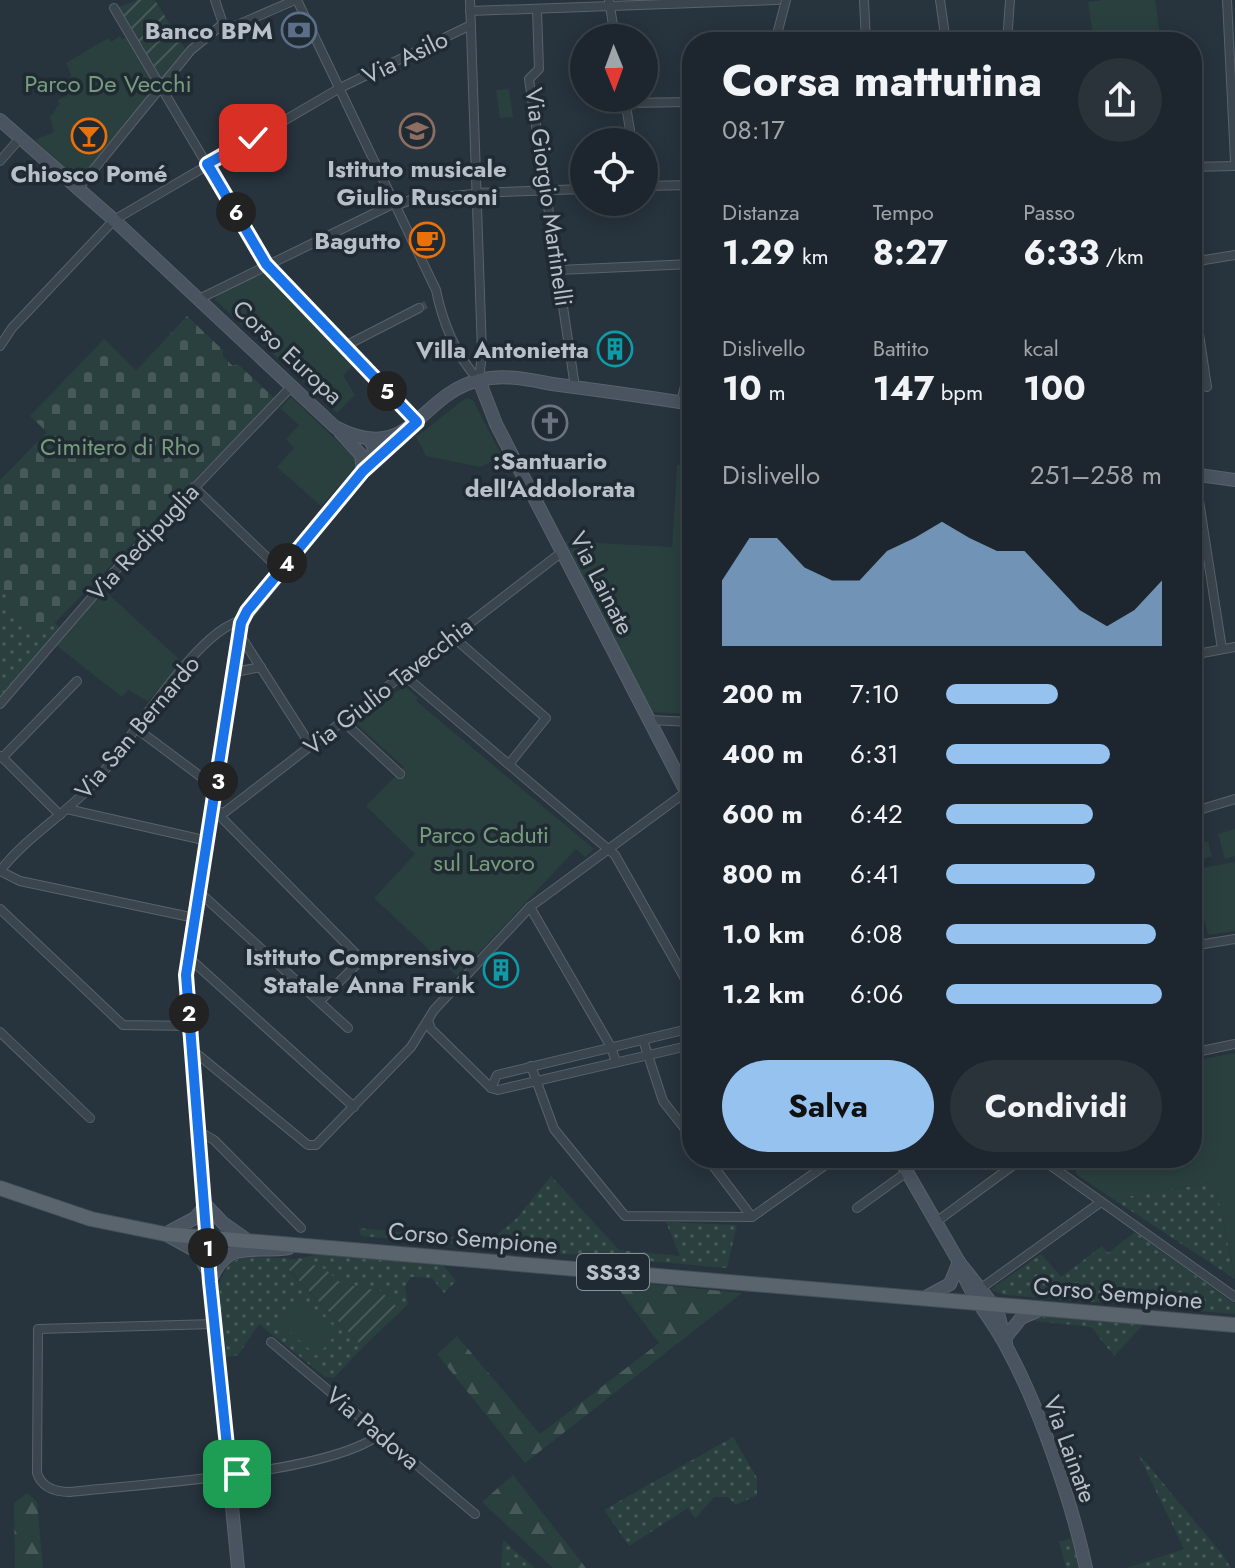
<!DOCTYPE html>
<html lang="it">
<meta charset="utf-8">
<style>
:root{--surface:#1d262e;--page:#2a323a;--text:#f1f3f6;--muted:#a0a5aa;--line:#3b434a;--accent:#95c2ef}
body{margin:0;font-family:Jost,sans-serif;background:var(--page);color:var(--text);height:100vh;display:flex;flex-direction:column;font-size:30px;white-space:nowrap}
*{box-sizing:border-box;margin:0}
p{font-size:26px;color:var(--muted)}
.icon{flex:none;width:44px;height:44px;fill:none;stroke:currentColor;stroke-width:2;stroke-linecap:round;stroke-linejoin:round}
.map{position:relative;flex:1;overflow:hidden}
.panel{position:absolute;left:682px;top:32px;width:520px;height:1136px;display:flex;flex-direction:column;background:var(--surface);border-radius:32px;box-shadow:0 4px 20px #0003,0 0 0 2px var(--line)}
.panel>*{flex:none}
.needle{width:52px;rotate:179deg}
.fabs{position:absolute;left:570px;top:24px;display:grid;gap:16px}
.fabs a{display:grid;place-items:center;width:88px;height:88px;border-radius:50%;background:var(--surface);box-shadow:0 4px 20px #0003,0 0 0 2px var(--line);font-size:40px}
.pin{position:absolute;display:grid;place-items:center;width:68px;height:68px;color:#fff;margin:-34px;border-radius:16px;box-shadow:0 4px 12px #0006}
.km{position:absolute;width:40px;height:40px;margin:-20px;border-radius:50%;background:#222;color:#fff;font-size:22px;line-height:40px;text-align:center}
.round{display:grid;place-items:center;flex:none;width:84px;height:84px;border-radius:42px;background:var(--page)}
.head{display:flex;align-items:center;justify-content:space-between;height:136px;padding:0 40px}
h1{font-size:44px;font-weight:700;line-height:60px}
.stats{display:grid;grid-template-columns:repeat(3,1fr);gap:12px;height:136px;padding:8px 40px}
.stats div{display:grid;align-content:center}
.stats b{font-size:34px;font-weight:700}
.stats small{font-size:22px;font-weight:400}
.stats p{font-size:22px}
.chart{height:224px;padding:16px 40px}
.chart p{display:flex;justify-content:space-between}
.chart svg{width:100%;height:144px;margin-top:8px;fill:var(--accent);opacity:.7}
.cta{display:flex;gap:16px;margin-top:auto;padding:16px 40px}
.cta a{flex:1;height:92px;border-radius:48px;background:var(--accent);color:#111;font-size:32px;font-weight:700;line-height:92px;text-align:center}
.cta a+a{background:var(--page);color:var(--text)}
ul{padding:0 40px;list-style:none;font-size:26px}
li{display:grid;grid-template-columns:128px 96px 1fr;align-items:center;height:60px}
li i{height:20px;border-radius:10px;background:var(--accent)}
.map>svg:first-child{display:block}
.grass{fill:url(#grass-dots)}
.forest{fill:url(#forest-firs)}
.cemetery{fill:url(#cemetery-stones)}
.park{fill:#2a403f}
.garden{fill:url(#garden-furrows)}
.lines{fill:none;stroke-linecap:round;stroke-linejoin:round}
.street-tunnel{stroke:#3d4852;stroke-width:8;stroke-dasharray:8 4;stroke-linecap:butt}
.street-casing{stroke:#59626b;stroke-width:10}
.secondary-casing{stroke:#59626b;stroke-width:14}
.primary-casing{stroke:#444e56;stroke-width:16}
.street{stroke:#3b454d;stroke-width:8}
.secondary{stroke:#495460;stroke-width:12}
.primary{stroke:#59646d;stroke-width:14}
.route-casing{stroke:#fff;stroke-width:16}
.route{stroke:#1a73e8;stroke-width:10}
.labels{text-anchor:middle;dominant-baseline:central;stroke-width:7;stroke-linejoin:round;paint-order:stroke}
.shield{fill:#202a32;stroke:#8a929b;stroke-width:2}
.shield-label{font-size:22px;font-weight:bold;fill:#b7bfc8}
.poi-label{font-size:24px;font-weight:bold;fill:#b7bfc8;stroke:#202a32;text-anchor:end}
.street-label{font-size:24px;fill:#b7bfc8;stroke:#202a32}
.park-label{font-size:24px;fill:#779c7c;stroke:#202a32}
</style>
<div class="map">
<svg width="1235" height="1568" viewBox="0 0 1235 1568">
<defs>
<pattern id="grass-dots" width="8" height="8" patternUnits="userSpaceOnUse" patternTransform="scale(2)"><rect width="8" height="8" fill="#2a403f"/><path d="M2 2h.1M6 6h.1" fill="none" stroke="#475a59" stroke-width="1.8" stroke-linecap="round"/></pattern>
<pattern id="forest-firs" width="22" height="20" patternUnits="userSpaceOnUse" patternTransform="scale(2)"><rect width="22" height="20" fill="#2a403f"/><path d="M5 1l3.5 6h-7zM16 11l3.5 6h-7z" fill="#475a59"/></pattern>
<pattern id="cemetery-stones" width="16" height="16" patternUnits="userSpaceOnUse" patternTransform="scale(2)"><rect width="16" height="16" fill="#2a403f"/><path d="M2 7V4a2 2 0 0 1 4 0v3zM10 15v-3a2 2 0 0 1 4 0v3z" fill="#475a59"/></pattern>
<pattern id="garden-furrows" width="10" height="10" patternUnits="userSpaceOnUse" patternTransform="scale(2)"><rect width="10" height="10" fill="#2a403f"/><path d="M-1 1l2-2M0 10L10 0M9 11l2-2" fill="none" stroke="#475a59"/></pattern>
</defs>
<rect width="100%" height="100%" fill="#27333d"/>
<g class="grass">
<polygon points="0,588 12,599 6,607 38,639 54,622 61,629 0,696"/>
<polygon points="551,1176 619,1250 680,1256 666,1222 737,1225 727,1268 361,1236 359,1228 489,1241 516,1219"/>
<polygon points="1215,1182 1235,1279 1113,1199"/>
<polygon points="1135,1232 1235,1304 1235,1314 1006,1295 990,1290 1041,1254 1061,1277 1102,1246 1108,1253"/>
<polygon points="321,1254 442,1264 456,1281 444,1293 432,1278 411,1277 405,1287 408,1304 401,1311 381,1291 342,1284 325,1269 287,1269 363,1347 334,1378 325,1377 259,1324 238,1355 224,1358 219,1283 229,1263 246,1256 295,1259"/>
<polygon points="1032,1317 1038,1316 1143,1325 1114,1356 1091,1327 1035,1321"/>
<polygon points="733,1437 757,1478 757,1495 736,1505 728,1497 714,1497 695,1519 688,1508 629,1546 604,1510"/>
<polygon points="1137,1452 1222,1554 1231,1568 1127,1568 1184,1549"/>
<polygon points="1072,1538 1080,1568 1066,1568 1059,1542"/>
<polygon points="503,1540 535,1568 501,1568"/>
</g>
<g class="forest">
<polygon points="612,1280 742,1293 525,1463 437,1354 457,1336 540,1434 659,1343"/>
<polygon points="513,1475 586,1568 553,1568 482,1502"/>
<polygon points="27,1493 37,1502 43,1568 15,1568 14,1503"/>
</g>
<polygon class="cemetery" points="187,316 223,350 223,357 233,366 238,364 274,398 38,640 5,607 11,599 0,588 0,480 47,432 30,416 104,339 136,371"/>
<g class="park">
<polygon points="1103,0 1155,0 1161,42 1094,42 1088,2"/>
<polygon points="120,36 122,39 127,37 156,86 78,183 35,140 54,132 50,117 60,103 57,100 67,96 71,74 66,63 108,38 111,42"/>
<polygon points="509,89 513,117 500,118 496,90"/>
<polygon points="266,270 334,339 331,342 352,366 343,375 355,395 337,413 215,300 216,295"/>
<polygon points="291,397 355,458 355,469 321,506 277,467 294,448 286,439 299,425 280,408"/>
<polygon points="466,398 473,400 502,456 480,467 426,456 416,437"/>
<polygon points="686,452 692,453 692,714 653,712 561,541 672,547 677,465 685,465"/>
<polygon points="103,589 182,662 148,701 128,690 122,697 57,646"/>
<polygon points="405,686 418,698 416,701 594,849 585,857 576,849 457,976 374,898 415,854 366,806 404,767 353,721"/>
<polygon points="1235,829 1235,856 1225,859 1218,834"/>
<polygon points="1208,841 1212,856 1192,862 1192,846"/>
<polygon points="1235,862 1235,931 1208,935 1192,870"/>
<polygon points="1235,1053 1235,1277 1215,1182 1113,1199 1077,1175 1073,1158 1192,1158 1192,1061"/>
<polygon points="303,1298 339,1331 317,1356 280,1323"/>
</g>
<g class="garden">
<polygon points="137,0 155,0 185,49 162,79 119,7"/>
<polygon points="295,1259 325,1269 342,1284 381,1291 401,1311 363,1347 287,1268"/>
</g>
<g class="lines">
<polyline class="street-tunnel" points="419,308 430,303"/>
<g class="street-casing">
<g id="street">
<polyline points="215,0 223,24"/>
<path d="M297,0L436,290C442,320 456,357 479,380"/>
<polyline points="470,0 482,353 479,380"/>
<polyline points="609,0 615,38"/>
<polyline points="864,0 866,42"/>
<polyline points="940,0 946,42"/>
<polyline points="1227,0 1235,161"/>
<polyline points="114,8 266,264 417,422"/>
<polyline points="537,9 539,69 529,79 575,387"/>
<polyline points="470,11 777,0"/>
<polyline points="223,24 235,26 295,0"/>
<polyline points="775,42 786,0"/>
<polyline points="1007,42 1010,0"/>
<polyline points="625,100 632,142"/>
<polyline points="625,103 692,102"/>
<polyline points="0,161 21,137"/>
<polyline points="1192,167 1235,166"/>
<polyline points="644,186 692,185"/>
<polyline points="77,190 191,50 223,24"/>
<polyline points="475,193 584,189"/>
<polyline points="398,205 413,199 475,194"/>
<polyline points="1192,262 1235,255"/>
<polyline points="558,270 692,264"/>
<polyline points="1192,287 1207,387"/>
<polyline points="199,299 397,202"/>
<polyline points="0,346 12,328 114,220 340,88 471,25"/>
<polyline points="345,346 419,308"/>
<polyline points="681,402 692,359"/>
<polyline points="690,432 692,433"/>
<polyline points="1195,475 1222,649"/>
<polyline points="194,487 280,570"/>
<polyline points="240,635 311,746"/>
<polyline points="452,636 546,718 510,763"/>
<polyline points="1192,655 1235,647"/>
<polyline points="235,672 261,667"/>
<polyline points="405,676 615,855 692,991"/>
<polyline points="0,704 112,574 292,386"/>
<polyline points="649,720 692,722"/>
<polyline points="344,722 400,774"/>
<polyline points="137,729 216,788"/>
<polyline points="1,756 60,815"/>
<polyline points="2,758 77,681"/>
<polyline points="67,809 208,841"/>
<polyline points="1192,812 1235,799"/>
<polyline points="212,813 225,812 562,552"/>
<polyline points="219,815 357,955 358,963 320,1001"/>
<path d="M0,871C26,837 66,814 94,783C127,747 197,629 241,621"/>
<polyline points="0,871 20,881 195,918"/>
<polyline points="199,892 348,1028"/>
<polyline points="530,907 611,1047 616,1062"/>
<polyline points="0,909 123,1025 190,1026"/>
<polyline points="1192,946 1235,939"/>
<polyline points="188,957 354,1107"/>
<polyline points="428,1020 431,1029 491,1088"/>
<polyline points="692,1028 497,1075 491,1088 498,1090 692,1045"/>
<polyline points="0,1032 90,1118"/>
<polyline points="643,1040 663,1101 692,1138"/>
<polyline points="191,1049 308,1145 316,1145 411,1047 434,1010 530,907 686,792"/>
<polyline points="1192,1053 1235,1044"/>
<polyline points="531,1066 554,1129 625,1216 752,1217 827,1164 828,1158"/>
<polyline points="198,1131 214,1140 301,1228"/>
<polyline points="707,1158 752,1217"/>
<polyline points="1040,1158 1235,1297"/>
<polyline points="857,1208 907,1172"/>
<polyline points="936,1222 1023,1158"/>
<polyline points="980,1289 1101,1202"/>
<path d="M214,1324L38,1329L37,1473C42,1488 55,1492 70,1492C140,1484 330,1474 380,1434"/>
<polyline points="271,1342 475,1514"/>
</g>
</g>
<g class="secondary-casing">
<g id="secondary">
<path d="M0,120L114,220L335,427C412,467 418,394 480,380C505,373 533,381 559,385C603,391 648,397 692,404"/>
<polyline points="479,380 496,424 692,803"/>
<polyline points="340,432 361,455 363,471"/>
<polyline points="372,464 402,436"/>
<polyline points="1192,474 1235,480"/>
<polyline points="899,1158 959,1262 997,1310 1006,1343"/>
<polyline points="206,1205 223,1223 247,1240"/>
<polyline points="165,1234 198,1252 206,1268"/>
<polyline points="165,1234 195,1218 206,1205"/>
<path d="M959,1262C969,1296 991,1317 1007,1348C1039,1406 1072,1503 1086,1568"/>
<path d="M211,1279C229,1238 252,1254 289,1248"/>
<polyline points="924,1298 950,1284 959,1262"/>
<polyline points="1006,1337 1021,1318 1039,1310"/>
<polyline points="238,1568 210,1282 186,985 188,957 241,621 370,463 374,448 370,440"/>
</g>
</g>
<g class="primary-casing">
<polyline id="primary" points="0,1188 91,1219 165,1234 1235,1325"/>
</g>
<use href="#street" class="street"/>
<use href="#secondary" class="secondary"/>
<use href="#primary" class="primary"/>
</g>
<g class="lines">
<g class="route-casing">
<polyline id="route" points="237,1474 230,1475 210,1282 186,975 241,623 247,611 363,471 417,422 266,264 212,172 207,164 253,138"/>
</g>
<use href="#route" class="route"/>
</g>
<defs>
<g id="bank-ring" transform="scale(1.8)"><circle r="9.5" fill="#202a32" stroke="#5c6f8a" stroke-width="1.5"/><path d="M-6-4H6V4H-6ZM0-2.3a2.3 2.3 0 1 0 0 4.6a2.3 2.3 0 1 0 0-4.6Z" fill="#5c6f8a"/></g>
<g id="school-ring" transform="scale(1.8)"><circle r="9.5" fill="#202a32" stroke="#8d6e63" stroke-width="1.5"/><path d="M0-5L7-2L0 1L-7-2ZM-4 1L0 2.5L4 1V4Q0 6-4 4Z" fill="#8d6e63"/></g>
<g id="bar-ring" transform="scale(1.8)"><circle r="9.5" fill="#202a32" stroke="#e8710a" stroke-width="1.5"/><path d="M-6-5H6L.8 .8V4.5H3.5V6h-7V4.5H-.8V.8Z" fill="#e8710a"/></g>
<g id="cafe-ring" transform="scale(1.8)"><circle r="9.5" fill="#202a32" stroke="#e8710a" stroke-width="1.5"/><path d="M-5.5-4.5H6V0H3Q3 3.5 0 3.5H-2.5Q-5.5 3.5-5.5 0ZM3-3.2v2h1.7v-2ZM-6 4.5H4V6H-6Z" fill="#e8710a"/></g>
<g id="building-ring" transform="scale(1.8)"><circle r="9.5" fill="#202a32" stroke="#0f9aa8" stroke-width="1.5"/><path d="M-4-6H4V6H1V3H-1V6H-4ZM-2.5-4.3h1.7v1.8h-1.7ZM.8-4.3h1.7v1.8H.8ZM-2.5-1h1.7V.8h-1.7ZM.8-1h1.7V.8H.8Z" fill="#0f9aa8"/></g>
<g id="church-ring" transform="scale(1.8)"><circle r="9.5" fill="#202a32" stroke="#6b7280" stroke-width="1.5"/><path d="M-1.2-6h2.4v3.5h3.3v2.4h-3.3V6h-2.4V-.1h-3.3v-2.4h3.3Z" fill="#6b7280"/></g>
</defs>
<g fill-rule="evenodd">
<use href="#bank-ring" x="299" y="30"/>
<use href="#school-ring" x="417" y="131"/>
<use href="#bar-ring" x="89" y="136"/>
<use href="#cafe-ring" x="427" y="240"/>
<use href="#building-ring" x="615" y="349"/>
<use href="#church-ring" x="550" y="423"/>
<use href="#building-ring" x="501" y="970"/>
</g>
<g class="labels">
<rect class="shield" x="577" y="1254" width="72" height="36" rx="6"/>
<g class="shield-label">
<text x="613" y="1272">SS33</text>
</g>
<g class="poi-label">
<text x="273" y="30">Banco BPM</text>
<text x="417" y="168" text-anchor="middle">Istituto musicale<tspan x="417" dy="28">Giulio Rusconi</tspan></text>
<text x="89" y="173" text-anchor="middle">Chiosco Pomé</text>
<text x="401" y="240">Bagutto</text>
<text x="589" y="349">Villa Antonietta</text>
<text x="550" y="460" text-anchor="middle">:Santuario<tspan x="550" dy="28">dell'Addolorata</tspan></text>
<text x="475" y="956">Istituto Comprensivo<tspan x="475" dy="28">Statale Anna Frank</tspan></text>
</g>
<g class="street-label">
<text transform="translate(405 57) rotate(-26)">Via Asilo</text>
<text transform="translate(549 197) rotate(82)">Via Giorgio Martinelli</text>
<text transform="translate(288 352) rotate(43)">Corso Europa</text>
<text transform="translate(143 542) rotate(-47)">Via Redipuglia</text>
<text transform="translate(602 583) rotate(63)">Via Lainate</text>
<text transform="translate(388 686) rotate(-38)">Via Giulio Tavecchia</text>
<text transform="translate(137 727) rotate(-50)">Via San Bernardo</text>
<text transform="translate(473 1238) rotate(5)">Corso Sempione</text>
<text transform="translate(1118 1293) rotate(5)">Corso Sempione</text>
<text transform="translate(373 1428) rotate(40)">Via Padova</text>
<text transform="translate(1070 1449) rotate(70)">Via Lainate</text>
</g>
<g class="park-label">
<text x="108" y="83">Parco De Vecchi</text>
<text x="120" y="446">Cimitero di Rho</text>
<text x="484" y="834">Parco Caduti<tspan x="484" dy="28">sul Lavoro</tspan></text>
</g>
</g>
</svg>
<div class="fabs">
<a><svg class="needle" viewBox="-14 -14 28 28"><path d="M0-13l5 13h-10z" fill="#e53935"/><path d="M0 13l5-13h-10z" fill="#a0a5aa"/></svg></a>
<a><svg class="icon" aria-label="locate" viewBox="0 0 24 24"><circle cx="12" cy="12" r="6"/><path d="M12 2v4M12 18v4M2 12h4M18 12h4"/></svg></a>
</div>
<div class="pin" style="left:237px;top:1474px;background:#1e9e55"><svg class="icon" aria-label="arrive" viewBox="0 0 24 24"><path d="M6 21V4h12l-3 4 3 4H6"/></svg></div>
<div class="pin" style="left:253px;top:138px;background:#d93025"><svg class="icon" aria-label="check" viewBox="0 0 24 24"><path d="M5 12l5 5 9-10"/></svg></div>
<b class="km" style="left:208px;top:1248px">1</b>
<b class="km" style="left:189px;top:1013px">2</b>
<b class="km" style="left:218px;top:781px">3</b>
<b class="km" style="left:287px;top:563px">4</b>
<b class="km" style="left:387px;top:391px">5</b>
<b class="km" style="left:236px;top:212px">6</b>
<section class="panel">
<div class="head"><div><h1>Corsa mattutina</h1><p>08:17</p></div><a class="round"><svg class="icon" aria-label="share" viewBox="0 0 24 24"><path d="M12 15V3M7 8l5-5 5 5M5 13v7h14v-7"/></svg></a></div>
<div class="stats">
<div><p>Distanza</p><b>1.29<small> km</small></b></div>
<div><p>Tempo</p><b>8:27</b></div>
<div><p>Passo</p><b>6:33<small> /km</small></b></div>
</div>
<div class="stats">
<div><p>Dislivello</p><b>10<small> m</small></b></div>
<div><p>Battito</p><b>147<small> bpm</small></b></div>
<div><p>kcal</p><b>100</b></div>
</div>
<div class="chart"><p><span>Dislivello</span>251–258 m</p>
<svg viewBox="0 0 160 44" preserveAspectRatio="none"><path d="M0 44V24L10 11L20 11L30 20L40 24L50 24L60 15L70 11L80 6L90 11L100 15L110 15L120 24L130 33L140 38L150 33L160 24V44z"/></svg>
</div>
<ul>
<li><b>200 m</b>7:10<i style="width:52%"></i></li>
<li><b>400 m</b>6:31<i style="width:76%"></i></li>
<li><b>600 m</b>6:42<i style="width:68%"></i></li>
<li><b>800 m</b>6:41<i style="width:69%"></i></li>
<li><b>1.0 km</b>6:08<i style="width:97%"></i></li>
<li><b>1.2 km</b>6:06<i style="width:100%"></i></li>
</ul>
<div class="cta"><a>Salva</a><a>Condividi</a></div>
</section>
</div>
